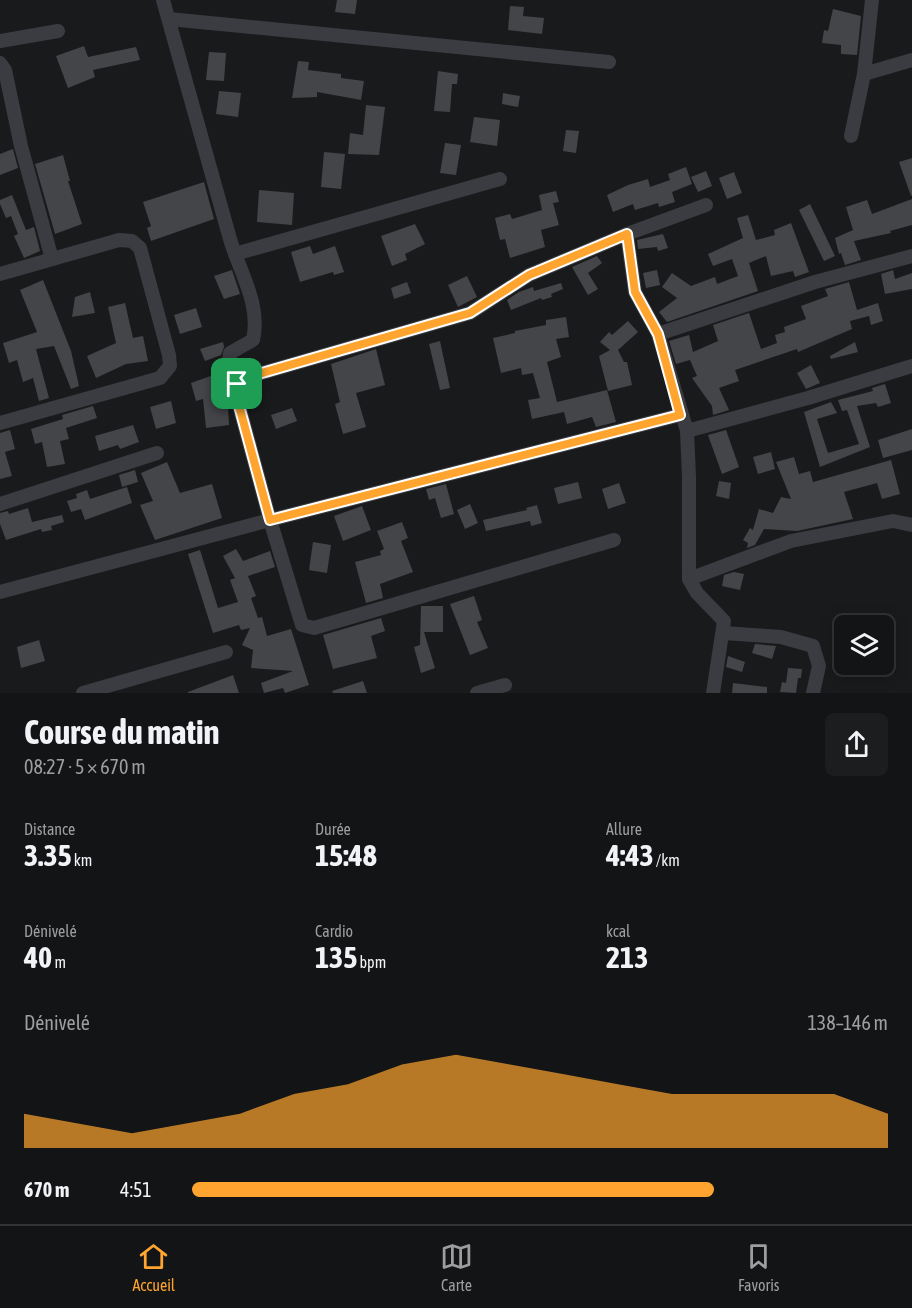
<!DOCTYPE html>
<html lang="fr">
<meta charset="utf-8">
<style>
:root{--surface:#131415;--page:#1c1d1e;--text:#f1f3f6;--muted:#9d9ea0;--line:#323334;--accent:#ffa42f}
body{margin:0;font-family:"Asap Condensed",sans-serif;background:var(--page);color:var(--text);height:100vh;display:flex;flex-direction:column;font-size:22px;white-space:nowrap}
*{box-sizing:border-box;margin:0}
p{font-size:20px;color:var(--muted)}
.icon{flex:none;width:33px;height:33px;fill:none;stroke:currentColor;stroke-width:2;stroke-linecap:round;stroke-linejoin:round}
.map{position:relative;height:693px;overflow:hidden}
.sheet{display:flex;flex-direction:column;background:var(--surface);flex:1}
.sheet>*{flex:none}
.tools{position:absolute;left:834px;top:615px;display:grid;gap:12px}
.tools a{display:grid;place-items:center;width:60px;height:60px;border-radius:9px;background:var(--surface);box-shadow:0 3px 15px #0003,0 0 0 2px var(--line);font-size:30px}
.pin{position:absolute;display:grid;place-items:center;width:51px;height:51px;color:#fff;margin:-26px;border-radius:12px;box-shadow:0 3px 9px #0006}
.round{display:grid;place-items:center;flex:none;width:63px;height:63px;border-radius:9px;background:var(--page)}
.head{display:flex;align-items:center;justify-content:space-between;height:102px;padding:0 24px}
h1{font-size:33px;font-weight:700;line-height:45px}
.metrics{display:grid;grid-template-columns:repeat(3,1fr);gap:9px;height:102px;padding:6px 24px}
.metrics div{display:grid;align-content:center}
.metrics b{font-size:30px;font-weight:700}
.metrics small{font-size:16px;font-weight:400}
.metrics p{font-size:16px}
.chart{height:168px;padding:12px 24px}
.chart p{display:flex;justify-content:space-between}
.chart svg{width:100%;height:108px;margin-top:6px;fill:var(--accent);opacity:.7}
ul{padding:0 24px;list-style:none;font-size:20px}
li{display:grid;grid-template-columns:96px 72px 1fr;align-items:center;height:45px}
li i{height:15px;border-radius:8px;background:var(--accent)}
.tab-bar{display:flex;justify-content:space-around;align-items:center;height:84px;border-top:2px solid var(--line);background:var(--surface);font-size:16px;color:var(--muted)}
.tab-bar a{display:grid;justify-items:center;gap:3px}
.tab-bar .selected{color:var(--accent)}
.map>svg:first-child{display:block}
.building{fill:#434549}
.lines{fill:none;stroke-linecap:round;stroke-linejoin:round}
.street{stroke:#3a3c42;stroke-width:14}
.route-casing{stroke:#fff;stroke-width:12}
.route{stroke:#ffa42f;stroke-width:8}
</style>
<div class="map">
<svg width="912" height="693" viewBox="0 0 912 693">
<rect width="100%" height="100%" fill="#191a1c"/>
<g class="building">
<polygon points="337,0 357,0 355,14 335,12"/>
<polygon points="510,6 524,7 523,16 544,18 542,34 508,30"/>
<polygon points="833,9 861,16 857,55 841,54 841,45 822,43 824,30 828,31"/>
<polygon points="84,46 88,57 136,47 140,60 93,70 95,77 68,88 56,56"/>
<polygon points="209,52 226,53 224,81 206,80"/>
<polygon points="298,61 309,62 308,70 341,74 341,78 364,81 361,100 317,92 317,97 292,98"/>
<polygon points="438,71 458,74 457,84 452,84 450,112 434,111"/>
<polygon points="219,91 241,93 238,117 216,114"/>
<polygon points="503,93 520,96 518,107 502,104"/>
<polygon points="366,105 385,107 379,155 348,154 350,133 363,135"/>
<polygon points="474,117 500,120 497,146 470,142"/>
<polygon points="566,130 579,131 576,153 563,151"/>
<polygon points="445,143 461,145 456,175 440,173"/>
<polygon points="13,149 18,168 0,175 0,154"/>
<polygon points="324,152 345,154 341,189 321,187"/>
<polygon points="63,155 70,181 68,181 82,224 55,234 35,164"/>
<polygon points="912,158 912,195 911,196 899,162"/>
<polygon points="686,167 692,184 672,192 675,202 659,207 658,203 635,210 633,204 613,212 607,195 628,185 648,179 650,187 670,180 668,174"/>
<polygon points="706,171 712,186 698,192 691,177"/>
<polygon points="734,172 742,193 727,199 719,178"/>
<polygon points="204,182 214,219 151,241 147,228 151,226 143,202"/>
<polygon points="259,190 294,193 292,225 257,222"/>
<polygon points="556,191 559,202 553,203 559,225 541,230 545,247 510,258 505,239 500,240 495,218 510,214 512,219 542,210 539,195"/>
<polygon points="12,195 26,230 34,227 40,251 24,258 14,236 18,234 11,216 6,218 0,204 0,200"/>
<polygon points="912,199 912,225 890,231 891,233 854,241 861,260 845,265 841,253 839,254 835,238 853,230 846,207 867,200 872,214"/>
<polygon points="810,204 835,256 824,261 799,210"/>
<polygon points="748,215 756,240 775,235 774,230 791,223 809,272 795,277 793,271 771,276 766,256 749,263 758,291 667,322 659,312 677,298 662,287 672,273 691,286 715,277 717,284 738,276 732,259 713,266 708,254 743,238 737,218"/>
<polygon points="415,224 425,244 405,254 407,260 392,266 381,236"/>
<polygon points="663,234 668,248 658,251 657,247 638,249 637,240"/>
<polygon points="310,246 313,254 335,246 344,272 334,275 333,272 300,282 291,252"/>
<polygon points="597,256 602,263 588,273 598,289 588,295 572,267"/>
<polygon points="232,270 240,294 224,299 214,276"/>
<polygon points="657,270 660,285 646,288 643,273"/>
<polygon points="893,270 895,279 912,273 912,289 885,294 881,274"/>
<polygon points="467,276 477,297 458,307 448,285"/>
<polygon points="43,280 71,351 79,386 71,389 54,346 36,349 49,398 39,401 33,378 23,382 17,360 9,363 3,343 37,332 20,290"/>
<polygon points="407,282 411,293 394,299 391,288"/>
<polygon points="849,282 857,310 878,303 883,321 871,325 869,316 850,321 852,329 798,352 797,349 735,370 739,381 719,388 729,410 713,415 712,406 692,378 697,376 690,360 676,364 669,341 689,335 693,352 718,341 713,325 749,313 761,349 777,343 775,335 785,332 784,327 806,319 801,306 828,296 825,289"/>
<polygon points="561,283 563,289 551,294 552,297 542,300 541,298 511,310 507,300 519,292 533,287 534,291"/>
<polygon points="90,292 95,313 72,317 75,297"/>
<polygon points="125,303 133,338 143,336 148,361 126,364 96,378 87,356 116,343 108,307"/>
<polygon points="196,308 202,327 180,334 174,315"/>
<polygon points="566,317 569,337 556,339 561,357 547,362 557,402 607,390 616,422 596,427 592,417 567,424 564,412 532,419 528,400 540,398 533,373 522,375 521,368 501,373 493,338 515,333 515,331 546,325 546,320"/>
<polygon points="628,321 638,332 618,350 624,362 627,362 632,385 608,391 599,356 610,350 600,342 609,332 612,335"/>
<polygon points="440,341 450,388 440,390 429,344"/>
<polygon points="223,342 224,347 221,355 205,361 200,349"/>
<polygon points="855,342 858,352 831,359 830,356"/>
<polygon points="376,349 385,385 356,393 366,427 343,434 335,404 340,402 331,364"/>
<polygon points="811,365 820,383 806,389 797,373"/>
<polygon points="222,372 227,390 229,425 206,428 203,399 196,401 191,383"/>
<polygon points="885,384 891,403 878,407 876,403 857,406 870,447 820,467 804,412 831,402 837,413 817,419 828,453 859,444 847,410 842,411 838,400 873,391 872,388"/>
<polygon points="171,401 176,423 156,429 150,407"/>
<polygon points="93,406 97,418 66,428 69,439 60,441 65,464 47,467 42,442 35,444 31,429 63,419 62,415"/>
<polygon points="292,408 297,421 276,429 271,415"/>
<polygon points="133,425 139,442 120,449 118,445 99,451 95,436"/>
<polygon points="912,429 912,450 883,458 878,440"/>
<polygon points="10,430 15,449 5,452 12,476 0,479 0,433"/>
<polygon points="726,430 739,467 722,474 708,435"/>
<polygon points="771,452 775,469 758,474 753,457"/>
<polygon points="794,457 799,474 810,471 813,482 891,460 900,494 882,499 877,483 844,492 853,519 797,531 764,529 755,545 747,548 748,543 743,540 750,528 753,530 759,509 773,513 781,497 791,499 776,462"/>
<polygon points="167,462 180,493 212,484 222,518 155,540 140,505 153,501 141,473"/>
<polygon points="135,470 138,482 122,487 119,475"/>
<polygon points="719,481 731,483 729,499 716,496"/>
<polygon points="578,482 582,498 558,504 554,488"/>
<polygon points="619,483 626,503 608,509 602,489"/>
<polygon points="446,484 454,514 441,518 435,498 429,500 426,489"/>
<polygon points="127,487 132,503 85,520 81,509 71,512 67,501 77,498 76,494 87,490 90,499"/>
<polygon points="470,504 478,523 465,529 457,510"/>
<polygon points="537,505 542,523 531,526 530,521 486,531 483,520 527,510 526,508"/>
<polygon points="362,506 371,530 343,541 334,516"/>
<polygon points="28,508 32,522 62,515 64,522 51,526 52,530 42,532 41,529 6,540 0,524 0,513 8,511 9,514"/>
<polygon points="402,522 408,538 401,541 413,572 380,584 383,598 366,603 355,562 381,555 380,551 384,549 377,531"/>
<polygon points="313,542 331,545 327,573 309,570"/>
<polygon points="236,549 243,561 270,551 275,567 248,576 256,596 251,598 258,618 262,617 267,636 291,629 309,685 285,693 283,688 264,693 261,683 293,671 251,668 253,650 242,645 250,628 241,630 239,625 213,633 188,554 200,550 218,608 238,602 230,580 235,578 223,556"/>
<polygon points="734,572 744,574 740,590 722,586 724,575"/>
<polygon points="474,596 482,620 477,622 488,648 470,655 450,604"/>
<polygon points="421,606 443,606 443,632 424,632 435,668 421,673 414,647 420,645"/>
<polygon points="381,618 385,631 371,636 377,658 333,669 323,635"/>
<polygon points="39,640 45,661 21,668 17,647"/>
<polygon points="755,644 776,646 772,659 752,653"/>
<polygon points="728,656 745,662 742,672 726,667"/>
<polygon points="788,668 802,669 801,678 798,678 796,693 780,692 782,682 786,683"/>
<polygon points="233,675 239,693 188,693 188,692"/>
<polygon points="363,681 367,693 333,693 332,691"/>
<polygon points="733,683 767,687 767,693 732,693"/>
</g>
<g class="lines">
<g class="street">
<path d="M163,0C185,80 208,159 230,239C240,273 261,304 253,340L230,353C227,365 237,387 238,402L270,520L302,625L314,628L614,540"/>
<polyline points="169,19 609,62"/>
<polyline points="0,41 58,31"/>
<polyline points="0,63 5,70 21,146 52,259"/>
<polyline points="864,74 912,60"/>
<polyline points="851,136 864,74 872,0"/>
<polyline points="627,234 635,292 658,334 687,431 689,477 689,579 697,593 724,621 713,693"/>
<polyline points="235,254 500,179"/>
<polyline points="0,274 119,240 132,241 140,248 169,355 170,366 160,378 0,423"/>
<polyline points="658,334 815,282 912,256"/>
<polyline points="237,384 248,377 470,313 529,275 627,234 706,205"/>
<polyline points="687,431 808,398 912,366"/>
<polyline points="0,504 157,453"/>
<polyline points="689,579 791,541 893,521 912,525"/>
<polyline points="0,592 270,520 680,415"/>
<polyline points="723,633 781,637 813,646 819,666 813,693"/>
<polyline points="83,693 226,652"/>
<polyline points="477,693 505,685"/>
</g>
</g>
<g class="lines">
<g class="route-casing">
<polygon id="route" points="627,234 635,292 658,334 680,415 270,520 238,402 237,384 248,377 470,313 529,275"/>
</g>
<use href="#route" class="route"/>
</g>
</svg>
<div class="tools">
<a><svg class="icon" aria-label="layers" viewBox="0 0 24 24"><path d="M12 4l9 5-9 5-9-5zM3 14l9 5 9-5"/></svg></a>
</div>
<div class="pin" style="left:237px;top:384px;background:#1e9e55"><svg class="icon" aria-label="arrive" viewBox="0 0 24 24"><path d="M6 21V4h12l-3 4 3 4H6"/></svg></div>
</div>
<section class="sheet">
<div class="head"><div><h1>Course du matin</h1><p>08:27 · 5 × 670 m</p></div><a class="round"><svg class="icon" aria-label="share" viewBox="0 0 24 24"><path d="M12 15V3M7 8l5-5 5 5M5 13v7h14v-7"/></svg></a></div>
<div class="metrics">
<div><p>Distance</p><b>3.35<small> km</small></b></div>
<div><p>Durée</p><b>15:48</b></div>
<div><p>Allure</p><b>4:43<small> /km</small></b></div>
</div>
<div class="metrics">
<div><p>Dénivelé</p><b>40<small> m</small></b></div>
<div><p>Cardio</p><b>135<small> bpm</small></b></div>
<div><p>kcal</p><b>213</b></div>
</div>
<div class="chart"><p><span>Dénivelé</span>138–146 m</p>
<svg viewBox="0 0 160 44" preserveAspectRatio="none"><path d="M0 44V30L10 34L20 38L30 34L40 30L50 22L60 18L70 10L80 6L90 10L100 14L110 18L120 22L130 22L140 22L150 22L160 30V44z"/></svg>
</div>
<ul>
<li><b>670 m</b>4:51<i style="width:75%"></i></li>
</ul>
</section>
<nav class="tab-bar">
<a class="selected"><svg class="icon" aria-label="home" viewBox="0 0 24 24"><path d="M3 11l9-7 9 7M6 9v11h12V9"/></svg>Accueil</a>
<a><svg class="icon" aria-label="map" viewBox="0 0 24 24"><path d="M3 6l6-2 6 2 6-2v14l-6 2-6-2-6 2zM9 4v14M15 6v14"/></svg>Carte</a>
<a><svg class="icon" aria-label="saved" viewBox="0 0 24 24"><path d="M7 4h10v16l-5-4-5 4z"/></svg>Favoris</a>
</nav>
